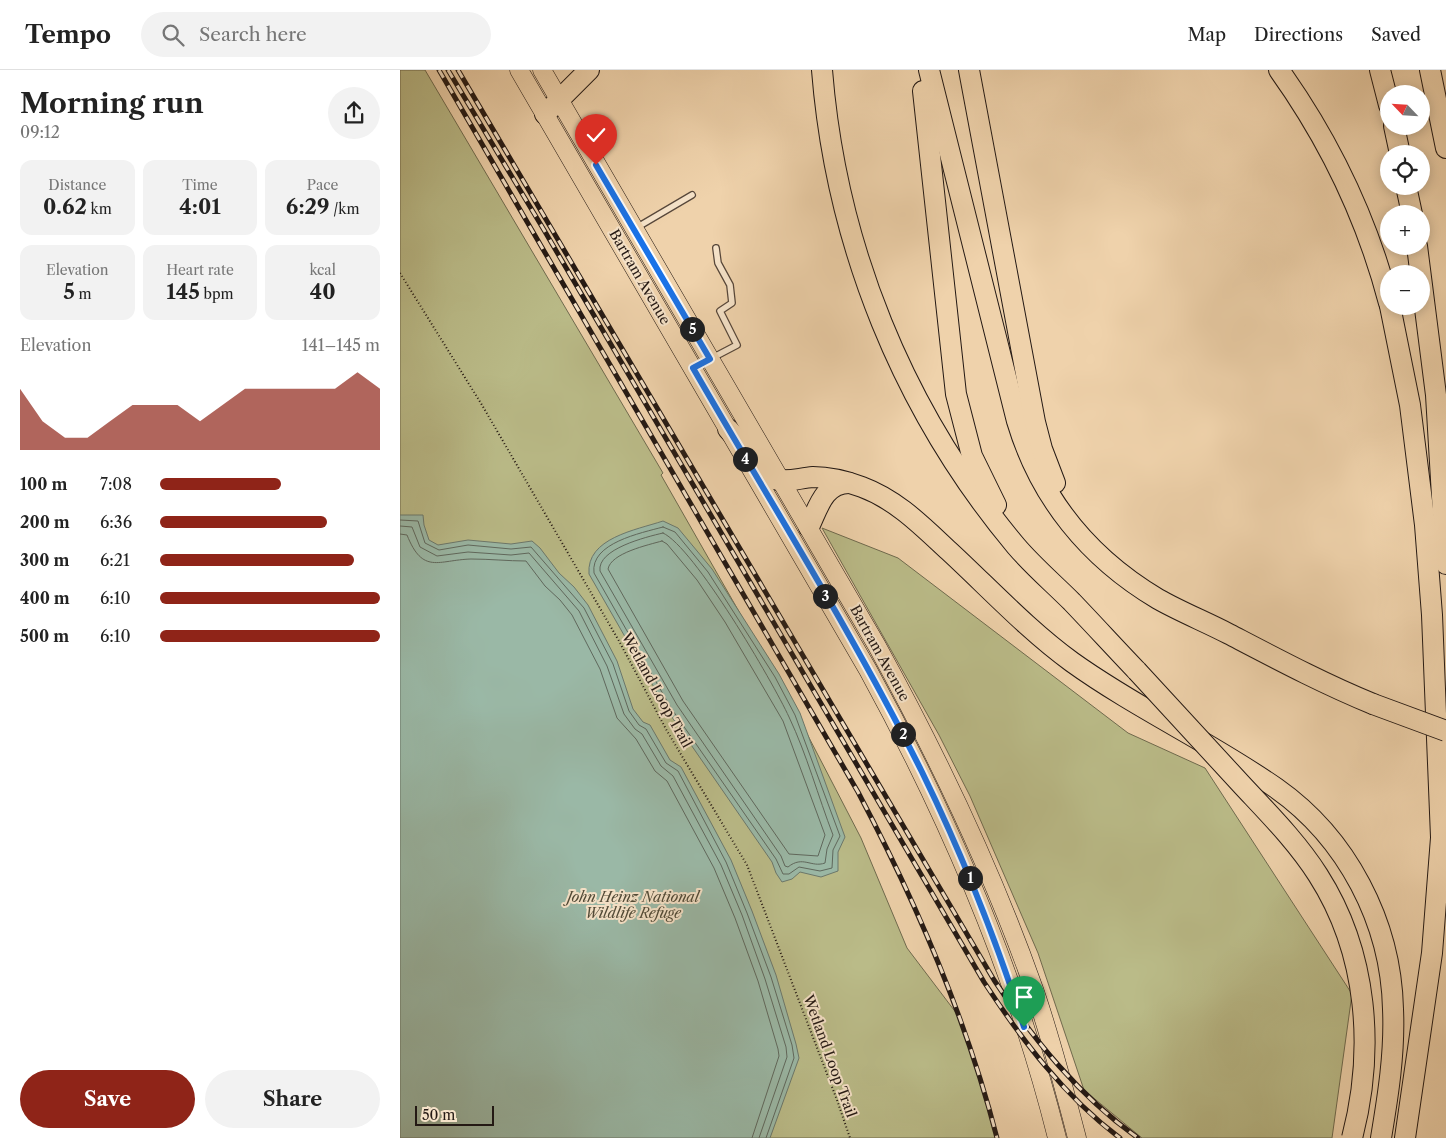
<!DOCTYPE html>
<meta charset="utf-8">
<style>
:root{--surface:#fff;--page:#f2f2f2;--text:#222;--muted:#767676;--line:#e0e0e0;--accent:#8f2418}
body{margin:0;font-family:"Libre Caslon Text",serif;background:var(--page);color:var(--text);height:100vh;display:flex;flex-direction:column;font-size:19px;white-space:nowrap}
*{box-sizing:border-box;margin:0}
p{font-size:16px;color:var(--muted)}
.icon{flex:none;width:28px;height:28px;fill:none;stroke:currentColor;stroke-width:2;stroke-linecap:round;stroke-linejoin:round}
.map{position:relative;flex:1;overflow:hidden}
.side{display:flex;flex-direction:column;background:var(--surface);width:400px}
.side>*{flex:none}
.needle{width:32px;rotate:295deg}
.fabs{position:absolute;left:980px;top:15px;display:grid;gap:10px}
.fabs a{display:grid;place-items:center;width:50px;height:50px;border-radius:50%;background:var(--surface);box-shadow:0 2px 12px #0003;font-size:25px}
.scale{position:absolute;left:15px;bottom:12px;width:79px;box-sizing:border-box;padding-left:5px;border:2px solid #241914;border-top:0;font-size:14px;line-height:18px;white-space:nowrap;color:#241914;-webkit-text-stroke:4px #f5e2c8;paint-order:stroke}
.pin{position:absolute;display:grid;place-items:center;width:42px;height:42px;color:#fff;margin:-51px -21px;border-radius:50% 50% 50% 0;rotate:-45deg;box-shadow:0 0 5px #0007}
.pin .icon{rotate:45deg}
.km{position:absolute;width:25px;height:25px;margin:-12px;border-radius:50%;background:#222;color:#fff;font-size:14px;line-height:25px;text-align:center}
.round{display:grid;place-items:center;flex:none;width:52px;height:52px;border-radius:26px;background:var(--page)}
.summary{display:flex;align-items:center;justify-content:space-between;height:85px;padding:0 20px}
h1{font-size:28px;font-weight:700;line-height:38px}
.figures{display:grid;grid-template-columns:repeat(3,1fr);gap:8px;height:85px;padding:5px 20px}
.figures div{display:grid;align-content:center;border-radius:12px;background:var(--page);text-align:center}
.figures b{font-size:21px;font-weight:700}
.figures small{font-size:14px;font-weight:400}
.figures p{font-size:14px}
.chart{height:140px;padding:10px 20px}
.chart p{display:flex;justify-content:space-between}
.chart svg{width:100%;height:90px;margin-top:5px;fill:var(--accent);opacity:.7}
.primary-button{display:flex;gap:10px;margin-top:auto;padding:10px 20px}
.primary-button a{flex:1;height:58px;border-radius:30px;background:var(--accent);color:#fff;font-size:20px;font-weight:700;line-height:58px;text-align:center}
.primary-button a+a{background:var(--page);color:var(--text)}
ul{padding:0 20px;list-style:none;font-size:16px}
li{display:grid;grid-template-columns:80px 60px 1fr;align-items:center;height:38px}
li i{height:12px;border-radius:6px;background:var(--accent)}
header{display:flex;align-items:center;gap:30px;box-sizing:border-box;height:70px;padding:0 25px;background:var(--surface);border-bottom:1px solid var(--line)}
header strong{font-size:24px}
nav{display:flex;gap:28px;margin-inline-start:auto;font-size:18px}
.search{width:350px;height:45px;background:var(--page);display:flex;align-items:center;gap:12px;box-sizing:border-box;padding:0 18px;border-radius:28px;color:var(--muted);font-size:19px}
main{display:flex;flex:1;min-height:0}
.map>svg:first-child{display:block}
.green{fill:#babb88;stroke:#6f6a4e}
.water{fill:#9ab8a6;stroke:#6b786c}
.lines{fill:none;stroke-linecap:round;stroke-linejoin:round}
.shore{stroke:#5f685d;stroke-width:1}
.service-casing{stroke:#57473a;stroke-width:8}
.primary-casing{stroke:#241914;stroke-width:19}
.motorway-casing{stroke:#241914;stroke-width:22}
.path{stroke:#241914;stroke-width:2;stroke-dasharray:1 2.5;stroke-linecap:butt}
.service{stroke:#f5e2c8;stroke-width:5.5}
.primary{stroke:#efd2ab;stroke-width:18}
.motorway{stroke:#efd2ab;stroke-width:20}
.rail-casing{stroke:#241914;stroke-width:5}
.rail{stroke:#f5e2c8;stroke-width:3;stroke-dasharray:9;stroke-linecap:butt}
.motorway-bridge-casing{stroke:#241914;stroke-width:22;stroke-linecap:butt}
.motorway-bridge{stroke:#efd2ab;stroke-width:20}
.route-casing{stroke:#fff;stroke-width:10}
.route{stroke:#1a73e8;stroke-width:6}
.labels{text-anchor:middle;dominant-baseline:central;stroke-width:4;stroke-linejoin:round;paint-order:stroke}
.street-label{font-size:14px;fill:#241914;stroke:#f5e2c8}
.park-label{font-size:14px;font-style:italic;fill:#514a37;stroke:#f5e2c8}
</style>
<header>
<strong>Tempo</strong>
<div class="search"><svg class="icon" aria-label="search" viewBox="0 0 24 24"><circle cx="10" cy="10" r="6"/><path d="M15 15l6 6"/></svg>Search here</div>
<nav><a>Map</a><a>Directions</a><a>Saved</a></nav>
</header>
<main>
<section class="side">
<div class="summary"><div><h1>Morning run</h1><p>09:12</p></div><a class="round"><svg class="icon" aria-label="share" viewBox="0 0 24 24"><path d="M12 15V3M7 8l5-5 5 5M5 13v7h14v-7"/></svg></a></div>
<div class="figures">
<div><p>Distance</p><b>0.62<small> km</small></b></div>
<div><p>Time</p><b>4:01</b></div>
<div><p>Pace</p><b>6:29<small> /km</small></b></div>
</div>
<div class="figures">
<div><p>Elevation</p><b>5<small> m</small></b></div>
<div><p>Heart rate</p><b>145<small> bpm</small></b></div>
<div><p>kcal</p><b>40</b></div>
</div>
<div class="chart"><p><span>Elevation</span>141–145 m</p>
<svg viewBox="0 0 160 44" preserveAspectRatio="none"><path d="M0 44V14L10 30L20 38L30 38L40 30L50 22L60 22L70 22L80 30L90 22L100 14L110 14L120 14L130 14L140 14L150 6L160 14V44z"/></svg>
</div>
<ul>
<li><b>100 m</b>7:08<i style="width:55%"></i></li>
<li><b>200 m</b>6:36<i style="width:76%"></i></li>
<li><b>300 m</b>6:21<i style="width:88%"></i></li>
<li><b>400 m</b>6:10<i style="width:100%"></i></li>
<li><b>500 m</b>6:10<i style="width:100%"></i></li>
</ul>
<div class="primary-button"><a>Save</a><a>Share</a></div>
</section>
<div class="map">
<svg width="1046" height="1068" viewBox="0 0 1046 1068">
<rect width="100%" height="100%" fill="#efd2ab"/>
<filter id="stains"><feTurbulence type="fractalNoise" baseFrequency=".004" numOctaves="4"/><feColorMatrix values="0 0 0 0 .2 0 0 0 0 .09 0 0 0 0 .02 0 0 0 .5 -.17"/></filter>
<radialGradient id="worn" r=".72"><stop offset=".6" stop-color="#630" stop-opacity="0"/><stop offset="1" stop-color="#630" stop-opacity=".3"/></radialGradient>
<g class="green">
<polygon points="0,0 25,0 263,403 261,405 390,631 461,768 507,878 557,944 586,1027 597,1068 0,1068"/>
<polygon points="422,458 498,488 728,663 805,698 952,924 932,1068 742,1068 684,1020 638,883 570,726 539,665"/>
</g>
<g class="water">
<polygon points="0,445 23,445 24,455 29,470 38,475 68,470 111,474 132,471 140,478 159,503 174,517 188,535 217,591 233,639 243,652 250,655 270,690 281,697 331,790 352,841 376,905 396,974 399,988 370,1068 0,1068"/>
<path d="M263,451L278,458L312,499L379,604L400,643L445,767L438,782V801L421,807L400,802L392,809L382,812L376,803L372,792L267,640L189,504C186,468 236,460 263,451Z"/>
</g>
<g class="lines">
<g class="shore">
<polyline points="0,450 18,451 25,473 39,480 68,475 111,479 131,477 184,538 213,594 229,641 239,655 246,659 266,693 278,701 326,792 347,843 371,907 392,975 394,988 366,1068"/>
<polyline points="0,456 12,457 20,477 37,486 68,482 111,485 129,483 179,541 207,596 224,644 235,659 242,664 261,696 273,706 321,795 342,845 365,909 386,977 387,987 359,1068"/>
<path d="M263,457L275,462L308,502L375,607L395,645L440,766L433,780L432,798L420,801L399,797L389,804H383L376,789L271,638L194,503C190,473 241,463 263,457Z"/>
<path d="M263,463C294,477 373,612 389,647C407,685 418,726 433,765L427,779L425,793C411,798 403,785 388,797L385,796L381,786L277,635L200,501C197,479 246,467 263,463Z"/>
<path d="M0,464L7,465C23,505 38,490 71,489C90,489 108,491 126,491L145,516L160,530L172,545L200,599L217,648L236,669L255,701L267,711L314,798L335,848L358,911L378,979L379,986L352,1068"/>
<path d="M262,471L267,474L297,510L325,552L383,651L425,765L418,786L389,784L283,631L208,499C211,483 248,475 262,471Z"/>
</g>
<g class="service-casing">
<g id="service">
<polyline points="236,158 292,125"/>
<polyline points="295,297 337,275 320,241 332,233 330,215 318,193 316,178"/>
</g>
</g>
<g class="primary-casing">
<g id="primary">
<path d="M119,0L468,600C549,748 616,904 657,1068"/>
<path d="M142,0L477,576C538,687 592,800 634,919C651,968 664,1018 677,1068"/>
</g>
</g>
<g class="motorway-casing">
<g id="motorway">
<path d="M422,0C436,175 503,341 616,476C633,496 653,513 672,532C694,555 715,578 737,601"/>
<path d="M529,0L617,351C640,428 689,488 758,529C781,542 806,552 829,564C877,589 924,614 973,634"/>
<polyline points="569,0 635,352 642,379 655,413"/>
<path d="M879,0C929,70 967,149 989,233"/>
<polyline points="980,0 989,35"/>
<polyline points="1030,0 1046,78"/>
<polyline points="523,21 556,324 572,386 596,435"/>
<polyline points="145,44 189,0"/>
<polyline points="994,56 1000,84"/>
<polyline points="1006,116 1012,144"/>
<polyline points="1017,176 1036,325 1046,494"/>
<polyline points="990,236 1010,335 1025,455 1032,545 1041,767"/>
<path d="M328,359L374,409C387,413 399,408 413,407C429,407 446,411 462,417C497,430 522,456 549,481C589,518 628,560 672,592C736,638 810,672 876,718C947,768 991,852 993,939C995,982 988,1026 981,1068"/>
<path d="M409,457C418,438 424,413 449,413"/>
<polyline points="1005,1068 1032,883 1042,755"/>
</g>
</g>
<polyline class="path" points="0,203 82,335 219,571 267,661 347,795 437,1030 450,1068"/>
<use href="#service" class="service"/>
<use href="#primary" class="primary"/>
<use href="#motorway" class="motorway"/>
<g class="rail-casing">
<g id="rail">
<path d="M39,0L458,722C516,832 566,947 597,1068"/>
<path d="M48,0L144,160L584,912C622,970 664,1026 720,1068"/>
<path d="M58,0L594,910C634,970 679,1026 738,1068"/>
</g>
</g>
<use href="#rail" class="rail"/>
<g class="motorway-bridge-casing">
<g id="motorway-bridge">
<path d="M737,601C772,639 807,677 842,715C869,744 897,772 918,805C968,883 975,980 952,1068"/>
<polyline points="973,634 1046,661"/>
</g>
</g>
<use href="#motorway-bridge" class="motorway-bridge"/>
</g>
<g class="lines">
<g class="route-casing">
<path id="route" d="M196,95L310,289L293,298C370,432 453,563 522,702C562,784 596,869 624,957"/>
</g>
<use href="#route" class="route"/>
</g>
<g class="labels">
<g class="street-label">
<text transform="translate(240 207) rotate(60)">Bartram Avenue</text>
<text transform="translate(480 583) rotate(61)">Bartram Avenue</text>
<text transform="translate(257 620) rotate(61)">Wetland Loop Trail</text>
<text transform="translate(430 986) rotate(70)">Wetland Loop Trail</text>
</g>
<g class="park-label">
<text x="233" y="827">John Heinz National<tspan x="233" dy="16">Wildlife Refuge</tspan></text>
</g>
</g>
<rect width="100%" height="100%" filter="url(#stains)"/>
<rect width="100%" height="100%" fill="url(#worn)"/>
</svg>
<div class="fabs">
<a><svg class="needle" viewBox="-14 -14 28 28"><path d="M0-13l5 13h-10z" fill="#e53935"/><path d="M0 13l5-13h-10z" fill="#767676"/></svg></a>
<a><svg class="icon" aria-label="locate" viewBox="0 0 24 24"><circle cx="12" cy="12" r="6"/><path d="M12 2v4M12 18v4M2 12h4M18 12h4"/></svg></a>
<a>+</a>
<a>−</a>
</div>
<div class="scale">50 m</div>
<div class="pin" style="left:624px;top:957px;background:#1e9e55"><svg class="icon" aria-label="arrive" viewBox="0 0 24 24"><path d="M6 21V4h12l-3 4 3 4H6"/></svg></div>
<div class="pin" style="left:196px;top:95px;background:#d93025"><svg class="icon" aria-label="check" viewBox="0 0 24 24"><path d="M5 12l5 5 9-10"/></svg></div>
<b class="km" style="left:570px;top:808px">1</b>
<b class="km" style="left:503px;top:664px">2</b>
<b class="km" style="left:425px;top:526px">3</b>
<b class="km" style="left:345px;top:389px">4</b>
<b class="km" style="left:292px;top:259px">5</b>
</div>
</main>
